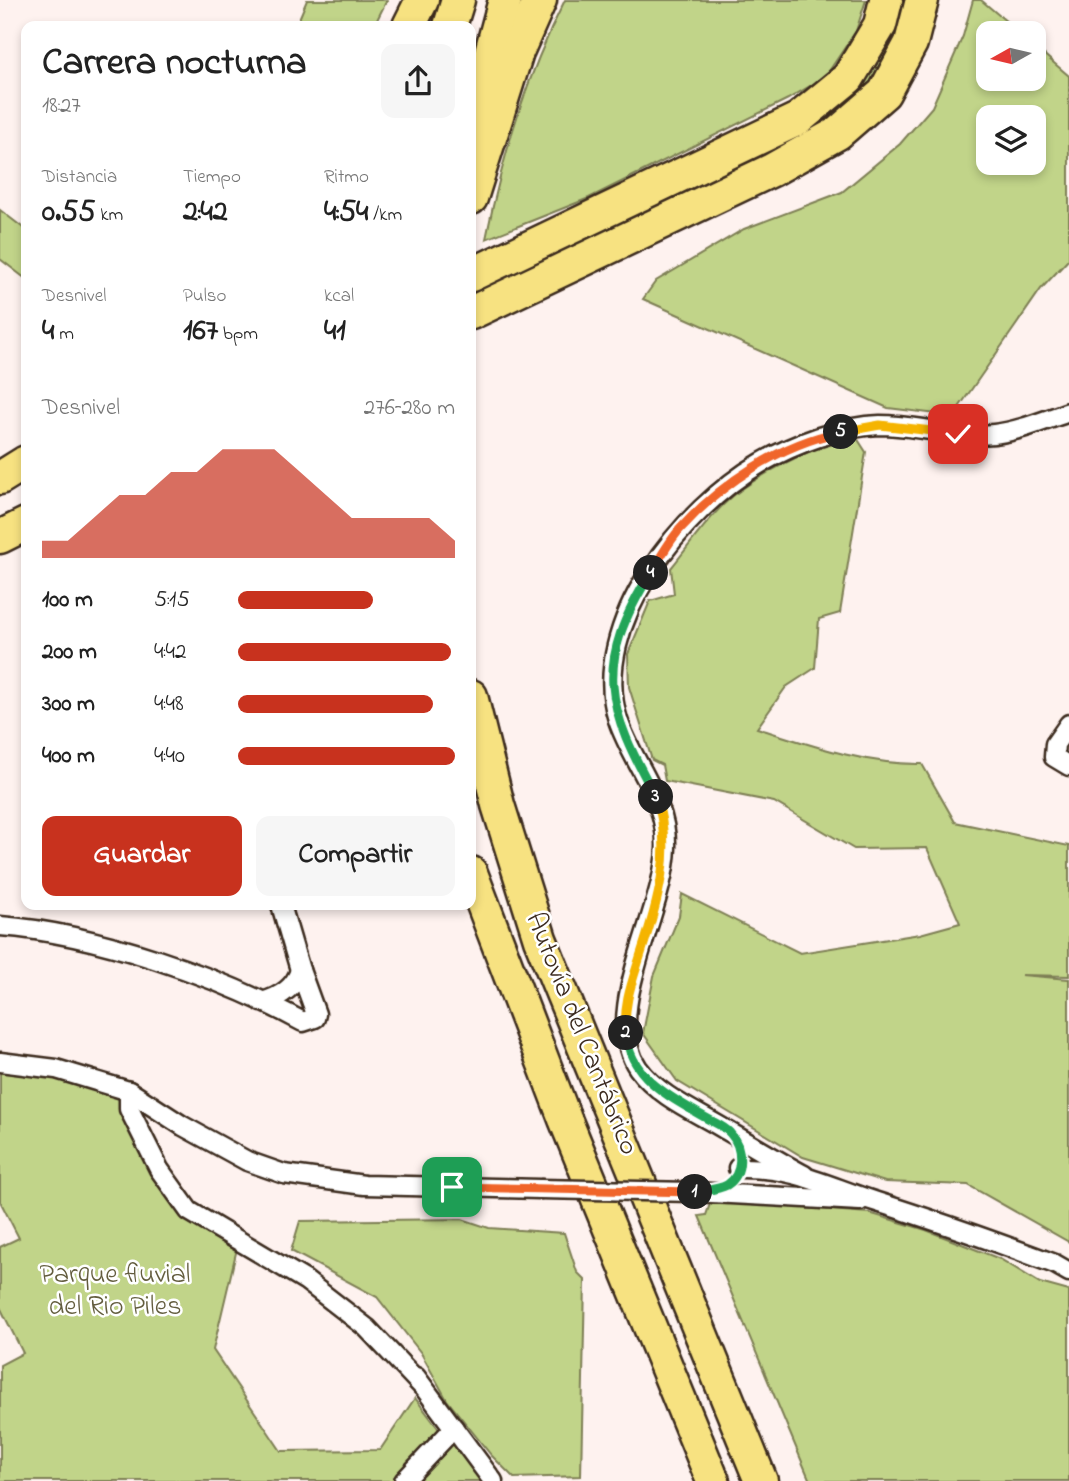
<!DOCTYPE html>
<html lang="es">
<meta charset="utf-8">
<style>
:root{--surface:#fff;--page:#f6f6f6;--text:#222;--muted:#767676;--accent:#c8321e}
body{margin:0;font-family:"Indie Flower",sans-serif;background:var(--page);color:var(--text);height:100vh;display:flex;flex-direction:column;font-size:26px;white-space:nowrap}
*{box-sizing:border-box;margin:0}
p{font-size:23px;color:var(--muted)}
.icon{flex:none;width:38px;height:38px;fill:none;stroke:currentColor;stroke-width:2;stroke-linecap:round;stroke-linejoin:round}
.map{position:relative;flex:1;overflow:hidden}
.details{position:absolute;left:21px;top:21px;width:455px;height:889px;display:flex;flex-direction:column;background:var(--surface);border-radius:14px;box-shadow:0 4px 10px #0003}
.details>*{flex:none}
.needle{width:46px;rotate:262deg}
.buttons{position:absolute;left:976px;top:21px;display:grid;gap:14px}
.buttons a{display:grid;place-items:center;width:70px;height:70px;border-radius:14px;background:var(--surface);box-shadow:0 4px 10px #0003;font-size:35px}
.pin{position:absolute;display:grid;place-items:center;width:60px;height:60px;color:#fff;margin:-30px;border-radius:14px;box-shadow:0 4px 10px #0006}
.km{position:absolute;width:35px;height:35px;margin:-18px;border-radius:50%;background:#222;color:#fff;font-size:19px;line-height:35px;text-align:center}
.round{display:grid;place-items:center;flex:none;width:74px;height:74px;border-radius:14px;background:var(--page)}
.summary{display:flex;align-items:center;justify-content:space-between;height:119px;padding:0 21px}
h1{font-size:38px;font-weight:800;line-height:52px}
.figures{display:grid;grid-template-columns:repeat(3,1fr);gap:10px;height:119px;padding:7px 21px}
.figures div{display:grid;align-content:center}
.figures b{font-size:30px;font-weight:800}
.figures small{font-size:19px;font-weight:400}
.figures p{font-size:19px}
.chart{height:196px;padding:14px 21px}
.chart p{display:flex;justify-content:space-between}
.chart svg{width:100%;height:126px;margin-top:7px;fill:var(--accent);opacity:.7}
.action{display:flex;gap:14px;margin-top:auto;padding:14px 21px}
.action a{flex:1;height:80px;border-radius:14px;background:var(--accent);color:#fff;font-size:28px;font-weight:800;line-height:80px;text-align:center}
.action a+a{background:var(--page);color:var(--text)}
ul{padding:0 21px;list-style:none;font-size:23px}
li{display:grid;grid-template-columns:112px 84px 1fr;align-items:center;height:52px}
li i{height:18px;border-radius:9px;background:var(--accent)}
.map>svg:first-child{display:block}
.green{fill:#c1d489;stroke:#7e7f54;stroke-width:2;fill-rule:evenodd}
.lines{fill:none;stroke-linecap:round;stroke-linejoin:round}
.street-casing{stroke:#3b2a1e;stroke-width:23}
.highway-casing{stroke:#3b2a1e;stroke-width:37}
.street{stroke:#fff;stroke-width:18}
.highway{stroke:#f7e281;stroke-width:32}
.street-bridge-casing{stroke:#3b2a1e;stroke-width:23;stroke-linecap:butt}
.street-bridge{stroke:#fff;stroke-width:18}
.split-1-casing{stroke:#fff;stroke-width:14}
.split-2-casing{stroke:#fff;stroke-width:14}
.split-3-casing{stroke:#fff;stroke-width:14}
.split-4-casing{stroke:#fff;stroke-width:14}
.split-5-casing{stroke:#fff;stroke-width:14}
.split-6-casing{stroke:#fff;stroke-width:14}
.split-1{stroke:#f0652b;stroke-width:9}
.split-2{stroke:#22a559;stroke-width:9}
.split-3{stroke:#f5b400;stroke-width:9}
.split-4{stroke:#22a559;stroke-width:9}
.split-5{stroke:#f0652b;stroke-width:9}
.split-6{stroke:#f5b400;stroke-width:9}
.labels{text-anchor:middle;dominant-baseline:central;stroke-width:5;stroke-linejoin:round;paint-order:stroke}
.street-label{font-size:28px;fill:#3b2a1e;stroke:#fff}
.park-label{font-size:28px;fill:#635d3e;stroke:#fff}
</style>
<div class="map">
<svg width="1069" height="1481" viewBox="0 0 1069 1481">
<rect width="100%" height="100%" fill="#fef2ef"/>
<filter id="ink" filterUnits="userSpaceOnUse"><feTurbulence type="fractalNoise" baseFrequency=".0143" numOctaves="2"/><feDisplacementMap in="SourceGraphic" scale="14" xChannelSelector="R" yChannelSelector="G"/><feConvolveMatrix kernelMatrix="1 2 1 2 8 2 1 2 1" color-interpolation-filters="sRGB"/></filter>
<g filter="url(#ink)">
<g class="green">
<polygon points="307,0 387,0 374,26 296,26"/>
<path d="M565,0H866L856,31L825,77L788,99L589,198L486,239C503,154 526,77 565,0Z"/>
<path d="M900,0H913C896,43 870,121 814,126Z"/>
<path d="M973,0H981L1020,33H989V79H1034V46L1069,76V259L1041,289L953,416L888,408L643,299L656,281L744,229L842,192L900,144L932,107L963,36ZM989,117H1034V163H989Z"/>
<polygon points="0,210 26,230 26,279 0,259"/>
<path d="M857,438L866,452L840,613L819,619L815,668L786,687L757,728C810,745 866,765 922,764L955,822L1069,846V976L1021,975L1069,979V1242L968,1185L885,1182L803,1157L677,1081L643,1033L654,976L679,916L682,894L800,953L920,934L960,923L927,848L854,849L774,802L665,781L662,765L652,760L629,687L628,654L650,601L674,594L671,568C688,547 704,524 723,505C750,478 820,441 857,438Z"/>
<polygon points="0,1062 129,1091 189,1211 239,1240 213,1350 281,1451 380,1450 415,1398 441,1432 393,1481 0,1481 0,1365 23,1353 0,1307 0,1247 19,1238 0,1201"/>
<polygon points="711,1201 869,1213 926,1230 1000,1259 1040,1283 1069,1291 1069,1481 810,1481 699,1216 706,1215"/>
<polygon points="462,1219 489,1228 564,1233 577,1272 585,1280 581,1476 514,1478 491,1455 447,1400 421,1353 377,1297 291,1251 300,1221"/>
<polygon points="454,1441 483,1481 417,1481"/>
</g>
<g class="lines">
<g class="street-casing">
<g id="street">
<polyline points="1069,724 1055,744 1054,757 1069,766"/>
<polyline points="281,905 300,970"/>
<path d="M0,926C95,933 219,976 303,1022L315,1018L316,1014L300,970C295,988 280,997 262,1002"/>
<polyline points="0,1062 56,1069 129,1091 183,1126 247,1161 284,1174 364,1185 540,1189"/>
<polyline points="129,1091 129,1109 159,1169 189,1211 305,1280 367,1328 422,1386"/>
<path d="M738,1168C796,1167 826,1186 877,1202C937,1221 996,1242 1055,1264L1069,1272"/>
<path d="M804,1175C778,1161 752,1145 726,1130C697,1112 659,1097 638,1068C600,1013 664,913 666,848C668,800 632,763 618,720C588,625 683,508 761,463C794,444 841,426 880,425C918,425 956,438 994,434C1020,431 1045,420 1069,412"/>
<polyline points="693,1192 860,1201"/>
<polyline points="416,1377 493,1481"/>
<polyline points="404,1481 454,1428"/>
</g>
</g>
<g class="highway-casing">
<g id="highway">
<polyline points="409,26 422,0"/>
<polyline points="450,26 458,0"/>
<polyline points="477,123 486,71 505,0"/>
<polyline points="471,198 517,52 540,0"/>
<polyline points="471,275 798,119 848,78 880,25 886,0"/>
<polyline points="471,313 772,170 838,133 884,93 911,43 922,0"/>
<polyline points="0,478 26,462"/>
<polyline points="0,537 26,524"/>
<polyline points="471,696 498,805 540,939 761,1481"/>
<polyline points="471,873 565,1119 713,1481"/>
</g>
</g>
<use href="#street" class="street"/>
<use href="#highway" class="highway"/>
<g class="street-bridge-casing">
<polyline id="street-bridge" points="540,1189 693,1192"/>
</g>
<use href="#street-bridge" class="street-bridge"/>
</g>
</g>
<g class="lines" filter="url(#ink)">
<g class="split-1-casing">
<polyline id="split-1" points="452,1187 695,1192"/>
</g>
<g class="split-2-casing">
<path id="split-2" d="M626,1033C629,1078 673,1099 708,1119C715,1123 725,1127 730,1133C743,1147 744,1174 727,1185C718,1190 705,1190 695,1192"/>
</g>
<g class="split-3-casing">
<path id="split-3" d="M626,1033C623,1007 631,985 639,960C656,906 675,853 656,797"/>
</g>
<g class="split-4-casing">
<path id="split-4" d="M651,573C593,665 606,707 656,797"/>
</g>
<g class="split-5-casing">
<path id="split-5" d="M651,573C660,558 669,541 681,528C721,484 781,443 841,432"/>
</g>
<g class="split-6-casing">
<polyline id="split-6" points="841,432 880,425 958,434"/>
</g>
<use href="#split-1" class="split-1"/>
<use href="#split-2" class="split-2"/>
<use href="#split-3" class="split-3"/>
<use href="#split-4" class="split-4"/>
<use href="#split-5" class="split-5"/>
<use href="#split-6" class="split-6"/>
</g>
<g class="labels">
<g class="street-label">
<text transform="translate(581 1034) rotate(68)">Autovía del Cantábrico</text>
</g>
<g class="park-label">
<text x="115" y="1275">Parque fluvial<tspan x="115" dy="32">del Rio Piles</tspan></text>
</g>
</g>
</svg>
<div class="buttons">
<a><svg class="needle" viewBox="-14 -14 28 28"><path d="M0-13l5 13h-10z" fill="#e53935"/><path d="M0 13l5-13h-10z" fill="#767676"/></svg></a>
<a><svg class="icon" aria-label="layers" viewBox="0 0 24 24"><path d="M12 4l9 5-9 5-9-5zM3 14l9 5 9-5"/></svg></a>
</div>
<div class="pin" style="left:452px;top:1187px;background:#1e9e55"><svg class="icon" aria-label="arrive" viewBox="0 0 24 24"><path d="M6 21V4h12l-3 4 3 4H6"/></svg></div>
<div class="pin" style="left:958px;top:434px;background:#d93025"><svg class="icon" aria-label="check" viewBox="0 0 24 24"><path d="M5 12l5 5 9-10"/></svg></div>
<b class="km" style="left:695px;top:1192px">1</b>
<b class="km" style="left:626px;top:1033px">2</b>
<b class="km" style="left:656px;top:797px">3</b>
<b class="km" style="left:651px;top:573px">4</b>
<b class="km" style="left:841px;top:432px">5</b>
<section class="details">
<div class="summary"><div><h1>Carrera nocturna</h1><p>18:27</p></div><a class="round"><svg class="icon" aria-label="share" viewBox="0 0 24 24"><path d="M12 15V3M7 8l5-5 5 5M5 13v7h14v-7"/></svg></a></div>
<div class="figures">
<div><p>Distancia</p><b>0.55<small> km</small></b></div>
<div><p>Tiempo</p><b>2:42</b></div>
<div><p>Ritmo</p><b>4:54<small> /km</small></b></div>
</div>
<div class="figures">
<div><p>Desnivel</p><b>4<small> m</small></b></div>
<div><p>Pulso</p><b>167<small> bpm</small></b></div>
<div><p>kcal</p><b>41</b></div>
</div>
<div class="chart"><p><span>Desnivel</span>276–280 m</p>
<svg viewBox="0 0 160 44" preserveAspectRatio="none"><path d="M0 44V38L10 38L20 30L30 22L40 22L50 14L60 14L70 6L80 6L90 6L100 14L110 22L120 30L130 30L140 30L150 30L160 38V44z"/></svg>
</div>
<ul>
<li><b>100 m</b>5:15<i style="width:62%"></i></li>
<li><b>200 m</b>4:42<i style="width:98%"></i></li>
<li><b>300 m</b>4:48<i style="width:90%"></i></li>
<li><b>400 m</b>4:40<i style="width:100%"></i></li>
</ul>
<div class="action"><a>Guardar</a><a>Compartir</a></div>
</section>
</div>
